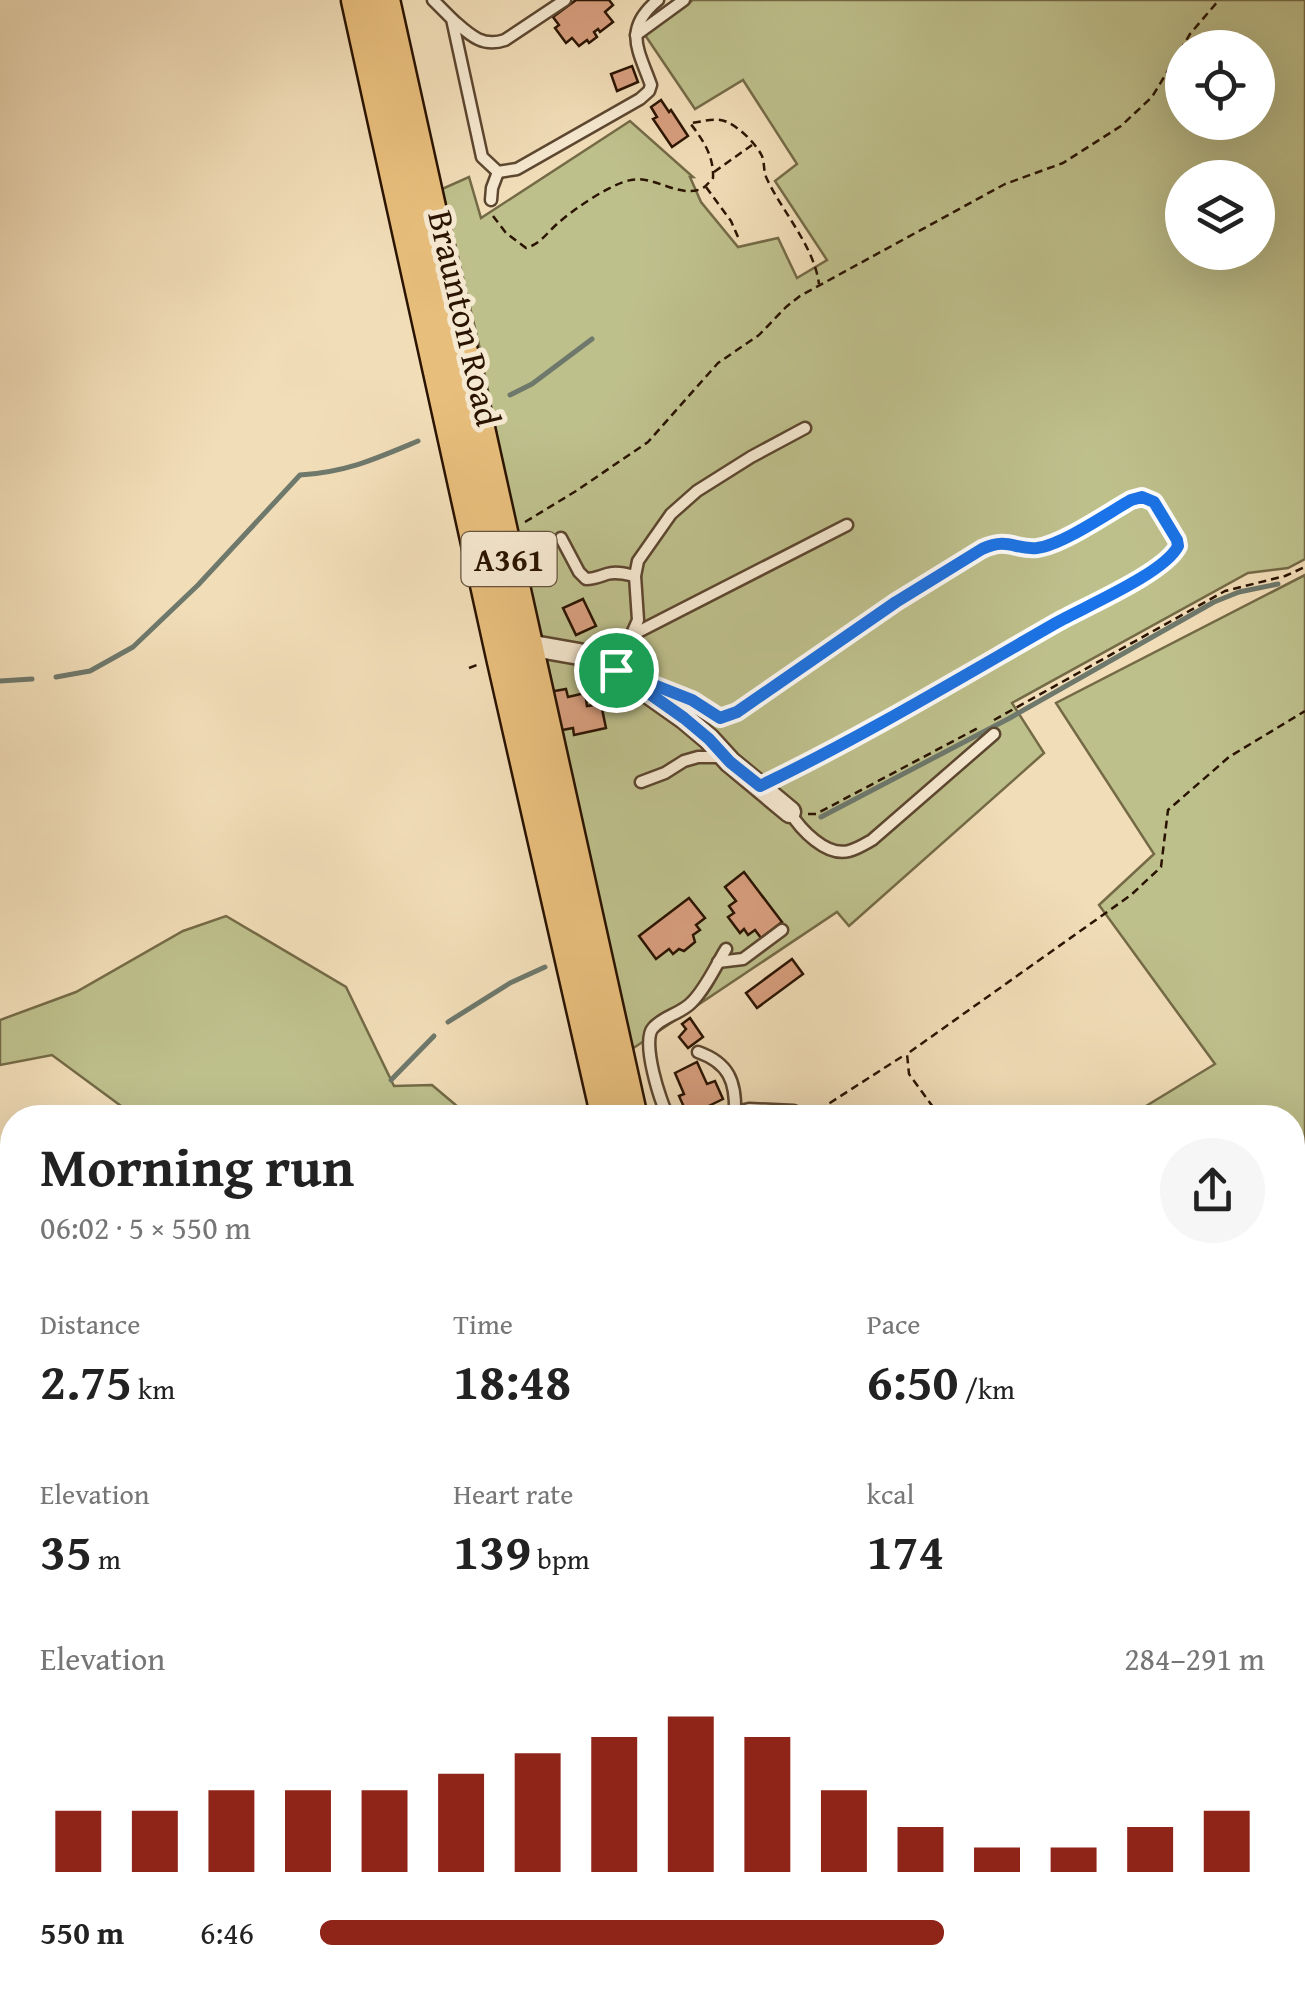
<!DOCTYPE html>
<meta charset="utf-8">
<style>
:root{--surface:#fff;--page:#f6f6f6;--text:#222;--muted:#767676;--accent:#8f2418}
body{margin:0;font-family:"Gentium Book Plus",serif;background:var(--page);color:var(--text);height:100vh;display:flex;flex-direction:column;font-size:38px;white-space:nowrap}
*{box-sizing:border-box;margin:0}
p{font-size:32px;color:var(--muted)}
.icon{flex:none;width:55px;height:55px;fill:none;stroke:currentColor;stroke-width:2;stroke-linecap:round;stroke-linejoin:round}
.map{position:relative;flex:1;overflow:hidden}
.details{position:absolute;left:0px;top:1105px;width:1305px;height:885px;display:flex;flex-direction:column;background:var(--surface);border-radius:40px 40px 0 0;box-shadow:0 10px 40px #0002}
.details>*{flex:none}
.fabs{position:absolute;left:1165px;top:30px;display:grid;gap:20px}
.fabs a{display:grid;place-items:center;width:110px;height:110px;border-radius:50%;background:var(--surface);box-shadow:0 10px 40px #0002;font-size:50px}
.pin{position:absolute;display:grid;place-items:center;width:85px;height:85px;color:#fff;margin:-42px;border:5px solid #fff;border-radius:50%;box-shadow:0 2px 10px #0007}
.round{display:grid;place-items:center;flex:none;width:105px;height:105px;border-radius:52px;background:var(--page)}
.overview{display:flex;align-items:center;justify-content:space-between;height:170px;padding:0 40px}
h1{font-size:55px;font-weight:700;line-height:75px}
.metrics{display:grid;grid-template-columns:repeat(3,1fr);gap:15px;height:170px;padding:10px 40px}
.metrics div{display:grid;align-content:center}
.metrics b{font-size:50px;font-weight:700}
.metrics small{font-size:28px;font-weight:400}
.metrics p{font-size:28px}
.chart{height:280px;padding:20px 40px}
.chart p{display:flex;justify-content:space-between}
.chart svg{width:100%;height:180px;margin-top:10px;stroke:var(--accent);stroke-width:6}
ul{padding:0 40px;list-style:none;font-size:32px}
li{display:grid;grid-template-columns:160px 120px 1fr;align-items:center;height:75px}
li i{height:25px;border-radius:12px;background:var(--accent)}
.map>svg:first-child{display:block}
.green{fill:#bec08c;stroke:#746a46;stroke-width:2.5;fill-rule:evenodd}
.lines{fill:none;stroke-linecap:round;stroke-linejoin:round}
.stream{stroke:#6e786b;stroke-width:5}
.building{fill:#d89e7e;stroke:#2a1301;stroke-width:2.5}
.service-casing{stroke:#5c462f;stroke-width:15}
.minor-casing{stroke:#5c462f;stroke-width:25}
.primary-casing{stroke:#2a1301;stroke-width:35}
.path{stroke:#2a1301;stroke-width:2.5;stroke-dasharray:8 5;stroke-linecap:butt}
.service{stroke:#f6e9d1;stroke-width:10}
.minor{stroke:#f6e9d1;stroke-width:20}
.primary{stroke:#e8be7c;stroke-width:30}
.route-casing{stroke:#fff;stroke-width:20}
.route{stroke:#1a73e8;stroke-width:12}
.labels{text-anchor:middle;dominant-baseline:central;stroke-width:10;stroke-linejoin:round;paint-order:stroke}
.shield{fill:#f6e9d1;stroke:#67533f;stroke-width:2.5}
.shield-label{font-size:32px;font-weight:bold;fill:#2a1301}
.street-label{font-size:35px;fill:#2a1301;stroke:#f6e9d1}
</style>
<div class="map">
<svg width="1305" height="1990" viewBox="0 0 1305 1990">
<rect width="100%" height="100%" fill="#f1ddb8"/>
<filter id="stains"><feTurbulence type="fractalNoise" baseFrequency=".002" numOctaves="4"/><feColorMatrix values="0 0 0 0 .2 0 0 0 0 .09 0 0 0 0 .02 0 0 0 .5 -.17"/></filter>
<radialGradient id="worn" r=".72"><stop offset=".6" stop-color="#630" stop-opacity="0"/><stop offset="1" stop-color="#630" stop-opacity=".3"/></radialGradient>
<g class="green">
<path d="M693,0H1305V559L1288,568L1248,573L1012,703L1044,753L849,926L837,912L632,1049L551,679L516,533L479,345L442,189L469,177L481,218L630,121L693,177H690L701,202L738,247L778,238L797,278L827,260L775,181L797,164L743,80L695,109L645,35ZM1182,48H1258V122H1182ZM1182,178H1258V252H1182Z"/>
<polygon points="1305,575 1305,1563 1292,1556 1292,1118 1128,1117 1215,1064 1099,905 1154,854 1056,703"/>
<polygon points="226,916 346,987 394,1086 432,1085 470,1117 136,1117 52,1055 0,1065 0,1020 76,992 183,931"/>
<polygon points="0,1699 12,1699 12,1978 127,1978 108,1990 0,1990"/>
<polygon points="181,1978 807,1978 813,1990 163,1990"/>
</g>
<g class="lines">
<g class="stream">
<polyline points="510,395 532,384 592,339"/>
<path d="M56,677L90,671L133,647L198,585L300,475C347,472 375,459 418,441"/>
<polyline points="0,681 32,679"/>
<polyline points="821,817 1008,719 1214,602 1239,592 1278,584"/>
<polyline points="448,1022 510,983 545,967"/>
<polyline points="391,1080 434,1036"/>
<polyline points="1292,1552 1305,1559"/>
<polyline points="142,1990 162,1978"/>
</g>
</g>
<g class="building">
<polygon points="576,0 609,0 613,5 605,12 613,22 600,32 598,29 594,32 597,37 589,43 587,40 579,46 572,38 566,43 555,28 559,25 553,17"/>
<polygon points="632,66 638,82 617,91 611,74"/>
<polygon points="661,100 669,112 671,110 688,136 672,147 653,119 657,117 651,107"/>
<polygon points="583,599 596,626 576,635 563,608"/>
<polygon points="566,689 568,697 585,693 587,706 601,704 606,728 574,735 573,728 557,731 549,692"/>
<polygon points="744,872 782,922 761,938 755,930 748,935 744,929 740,933 728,917 734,913 729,906 736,901 725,887"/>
<polygon points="689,898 705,918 696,925 700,930 693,935 695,942 684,951 679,949 673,954 669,949 656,959 639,936"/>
<polygon points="792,959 803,974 757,1008 746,993"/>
<polygon points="690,1018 703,1037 688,1048 679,1037 686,1029 682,1024"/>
<polygon points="697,1062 707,1084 715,1081 723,1099 688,1116 679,1096 684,1094 675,1073"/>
<polygon points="0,1325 10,1325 10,1435 0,1436"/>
</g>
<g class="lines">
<g class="service-casing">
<g id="service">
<path d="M433,0L452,19L482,157L498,172L517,169L640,99L649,91L651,85C638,49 623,29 658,0"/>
<path d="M453,20C469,34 482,48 505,40L565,0"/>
<polyline points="636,35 684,0"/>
<polyline points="491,200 492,188 498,172"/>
<path d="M561,538L579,572L586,579C595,579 598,577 607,574C616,571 626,574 635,576"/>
<polyline points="634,634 847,525"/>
<polyline points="619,671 616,670 638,620 635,576 638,561 671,514 697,491 751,457 805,428"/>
<path d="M640,678L692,700L720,718L737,712L896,602L982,549C1009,538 1014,550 1037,548C1062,545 1108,513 1131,500C1157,491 1165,521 1177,540L1178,546C1165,574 1084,606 1056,623C958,679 862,737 760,786"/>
<polyline points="641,782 665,773 684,761 698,757 718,757 722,754"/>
<path d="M790,812C800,829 826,857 849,851C857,849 865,844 872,840L994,734"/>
<polyline points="718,962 743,959 782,930"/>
<path d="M698,1052C729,1063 736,1082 735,1112"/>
<path d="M669,1118C660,1102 641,1041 653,1028C663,1016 681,1014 692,1002C706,988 715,967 726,949"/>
<polyline points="713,1118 749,1109 794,1111"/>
<polyline points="0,1265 12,1251"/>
<polyline points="0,1290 12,1290"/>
</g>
</g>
<g class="minor-casing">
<polyline id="minor" points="518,648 528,645 579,654 599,660 616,670 684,718 709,739 730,762 790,812"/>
</g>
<g class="primary-casing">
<g id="primary">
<polyline points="357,0 502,657 607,1118"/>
<polyline points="384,0 632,1118"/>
<polyline points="834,1978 839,1990"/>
<polyline points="860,1978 865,1990"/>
</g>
</g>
<g class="path">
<polyline points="714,172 752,145"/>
<polyline points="706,187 731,221 738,237"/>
<path d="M493,216L506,233L526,248C540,244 546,234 557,224C574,209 610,184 631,180C654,175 678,198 701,189C706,187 709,182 713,178C714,156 703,140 690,123C703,122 717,116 729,123C741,129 756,144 762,156C765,164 763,171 767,179C783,213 814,246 819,284"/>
<polyline points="525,522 576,491 648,442 718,363 759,335 786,307 800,296 1005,184 1063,163 1121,126 1152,97 1190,34 1219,0"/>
<polyline points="469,668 477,665"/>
<polyline points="994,720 1225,591 1285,576 1305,567"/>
<polyline points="808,814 816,814 978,728"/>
<polyline points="805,1110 822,1108 906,1054"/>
<polyline points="941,1118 909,1074 907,1054 1131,895 1161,867 1168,810 1229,757 1305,711"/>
</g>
<use href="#service" class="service"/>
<use href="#minor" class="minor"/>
<use href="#primary" class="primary"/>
</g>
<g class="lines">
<g class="route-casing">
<path id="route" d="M1142,497L1154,502L1177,540L1178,546C1165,573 1084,607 1056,623C958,679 862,737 760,786L730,762L709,739L684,718L616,670L692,700L720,718L737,712L896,602L982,549C1009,537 1014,550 1037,548C1062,545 1108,513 1131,500Z"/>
</g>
<use href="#route" class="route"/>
</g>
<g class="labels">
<rect class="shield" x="461.5" y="532" width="95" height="54" rx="8"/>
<g class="shield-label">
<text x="509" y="559">A361</text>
</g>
<g class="street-label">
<text transform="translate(465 318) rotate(77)">Braunton Road</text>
</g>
</g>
<rect width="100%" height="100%" filter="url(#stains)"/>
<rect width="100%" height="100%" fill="url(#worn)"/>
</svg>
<div class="fabs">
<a><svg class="icon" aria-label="locate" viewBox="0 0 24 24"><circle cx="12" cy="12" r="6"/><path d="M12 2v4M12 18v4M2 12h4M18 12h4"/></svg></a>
<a><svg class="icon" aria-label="layers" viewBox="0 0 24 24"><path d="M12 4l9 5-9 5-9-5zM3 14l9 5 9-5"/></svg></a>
</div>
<div class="pin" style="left:616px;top:670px;background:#1e9e55"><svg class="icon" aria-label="arrive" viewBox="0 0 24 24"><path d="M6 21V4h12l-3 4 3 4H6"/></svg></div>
<section class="details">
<div class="overview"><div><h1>Morning run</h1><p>06:02 · 5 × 550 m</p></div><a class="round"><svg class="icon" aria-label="share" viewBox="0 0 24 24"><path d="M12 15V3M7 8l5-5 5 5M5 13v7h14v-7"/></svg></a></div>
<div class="metrics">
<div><p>Distance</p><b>2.75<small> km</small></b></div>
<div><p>Time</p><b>18:48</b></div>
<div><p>Pace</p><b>6:50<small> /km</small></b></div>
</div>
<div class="metrics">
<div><p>Elevation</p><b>35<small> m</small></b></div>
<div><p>Heart rate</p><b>139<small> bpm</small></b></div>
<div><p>kcal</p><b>174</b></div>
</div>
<div class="chart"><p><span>Elevation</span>284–291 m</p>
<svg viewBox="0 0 160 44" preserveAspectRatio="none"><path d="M5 44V29M15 44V29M25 44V24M35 44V24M45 44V24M55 44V20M65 44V15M75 44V11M85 44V6M95 44V11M105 44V24M115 44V33M125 44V38M135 44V38M145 44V33M155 44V29"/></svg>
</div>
<ul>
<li><b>550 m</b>6:46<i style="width:66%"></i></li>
</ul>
</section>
</div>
